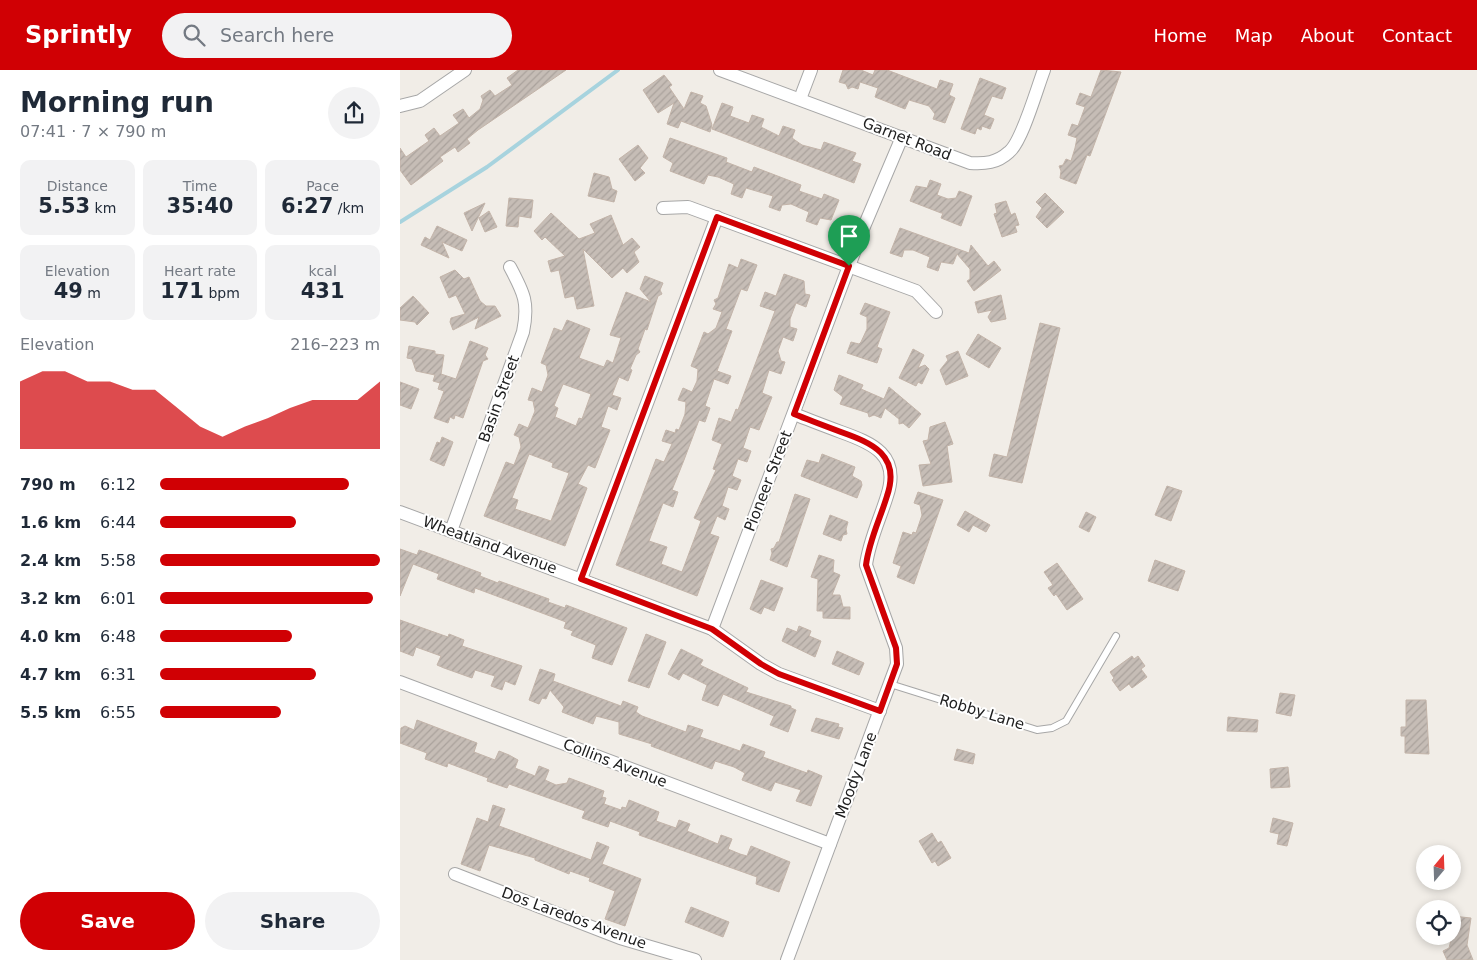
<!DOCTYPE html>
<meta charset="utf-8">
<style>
:root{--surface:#fff;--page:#f2f2f3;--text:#1f2937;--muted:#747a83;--accent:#d00004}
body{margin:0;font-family:"DejaVu Sans",sans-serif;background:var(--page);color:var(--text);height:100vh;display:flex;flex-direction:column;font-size:19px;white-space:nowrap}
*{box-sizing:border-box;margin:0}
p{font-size:16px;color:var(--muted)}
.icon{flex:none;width:28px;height:28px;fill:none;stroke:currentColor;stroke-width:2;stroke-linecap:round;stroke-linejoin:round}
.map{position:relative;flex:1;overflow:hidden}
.side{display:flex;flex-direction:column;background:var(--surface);width:400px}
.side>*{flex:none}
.needle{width:32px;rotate:19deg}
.fabs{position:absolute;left:1016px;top:775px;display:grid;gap:10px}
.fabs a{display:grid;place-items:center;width:45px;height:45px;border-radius:50%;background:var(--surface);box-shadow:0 2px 8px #0003;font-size:25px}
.pin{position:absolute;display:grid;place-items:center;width:42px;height:42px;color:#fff;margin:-51px -21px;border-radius:50% 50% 50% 0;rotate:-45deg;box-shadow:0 0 5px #0007}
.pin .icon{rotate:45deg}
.round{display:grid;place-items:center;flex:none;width:52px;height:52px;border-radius:26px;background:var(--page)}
.head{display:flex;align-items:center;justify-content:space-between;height:85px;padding:0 20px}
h1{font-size:28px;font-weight:800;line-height:38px}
.metrics{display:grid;grid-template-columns:repeat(3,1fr);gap:8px;height:85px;padding:5px 20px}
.metrics div{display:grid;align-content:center;border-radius:10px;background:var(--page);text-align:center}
.metrics b{font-size:21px;font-weight:800}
.metrics small{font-size:14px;font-weight:400}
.metrics p{font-size:14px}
.chart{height:140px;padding:10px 20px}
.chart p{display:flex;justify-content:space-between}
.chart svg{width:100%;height:90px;margin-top:5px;fill:var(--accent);opacity:.7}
.primary-button{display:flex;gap:10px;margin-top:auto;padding:10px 20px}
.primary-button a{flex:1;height:58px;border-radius:30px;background:var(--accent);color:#fff;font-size:20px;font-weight:800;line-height:58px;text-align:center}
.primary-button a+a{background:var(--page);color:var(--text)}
ul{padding:0 20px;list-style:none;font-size:16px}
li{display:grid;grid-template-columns:80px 60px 1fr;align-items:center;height:38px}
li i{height:12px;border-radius:6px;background:var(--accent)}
header{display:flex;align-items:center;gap:30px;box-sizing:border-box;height:70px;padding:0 25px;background:var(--accent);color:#fff}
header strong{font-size:24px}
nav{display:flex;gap:28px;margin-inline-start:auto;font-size:18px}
.search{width:350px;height:45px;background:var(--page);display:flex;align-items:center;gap:12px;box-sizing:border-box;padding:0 18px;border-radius:28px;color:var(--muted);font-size:19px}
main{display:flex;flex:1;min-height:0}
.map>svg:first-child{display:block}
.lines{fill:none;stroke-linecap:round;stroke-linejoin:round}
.stream{stroke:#a7d3de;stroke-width:4}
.building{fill:url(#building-hatch);stroke:#c3b4a9;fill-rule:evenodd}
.service-casing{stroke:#a7a7a7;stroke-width:8}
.minor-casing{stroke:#a7a7a7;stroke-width:14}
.service{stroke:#fff;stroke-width:6}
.minor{stroke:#fff;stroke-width:12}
.route-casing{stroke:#fff;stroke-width:10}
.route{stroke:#d00004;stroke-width:6}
.labels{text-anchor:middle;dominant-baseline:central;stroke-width:4;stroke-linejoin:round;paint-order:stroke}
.street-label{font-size:15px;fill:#202020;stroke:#fff}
</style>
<header>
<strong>Sprintly</strong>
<div class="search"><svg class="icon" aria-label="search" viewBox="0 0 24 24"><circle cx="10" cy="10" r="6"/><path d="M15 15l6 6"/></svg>Search here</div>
<nav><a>Home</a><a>Map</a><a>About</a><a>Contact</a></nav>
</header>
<main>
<section class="side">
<div class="head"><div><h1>Morning run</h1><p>07:41 · 7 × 790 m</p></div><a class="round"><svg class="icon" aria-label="share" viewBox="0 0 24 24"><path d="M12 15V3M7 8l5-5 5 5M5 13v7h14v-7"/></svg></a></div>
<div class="metrics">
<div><p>Distance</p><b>5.53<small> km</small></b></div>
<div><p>Time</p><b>35:40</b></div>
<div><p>Pace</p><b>6:27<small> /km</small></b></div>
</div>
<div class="metrics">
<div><p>Elevation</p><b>49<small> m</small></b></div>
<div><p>Heart rate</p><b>171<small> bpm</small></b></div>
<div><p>kcal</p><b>431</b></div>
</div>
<div class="chart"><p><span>Elevation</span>216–223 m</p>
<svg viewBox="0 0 160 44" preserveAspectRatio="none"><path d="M0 44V11L10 6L20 6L30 11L40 11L50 15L60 15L70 24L80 33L90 38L100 33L110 29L120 24L130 20L140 20L150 20L160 11V44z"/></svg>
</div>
<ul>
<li><b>790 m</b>6:12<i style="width:86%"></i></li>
<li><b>1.6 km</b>6:44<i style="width:62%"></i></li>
<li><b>2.4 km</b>5:58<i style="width:100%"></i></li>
<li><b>3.2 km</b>6:01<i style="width:97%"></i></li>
<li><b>4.0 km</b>6:48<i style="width:60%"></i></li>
<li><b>4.7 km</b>6:31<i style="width:71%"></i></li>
<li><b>5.5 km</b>6:55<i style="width:55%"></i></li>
</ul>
<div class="primary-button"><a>Save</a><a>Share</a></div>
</section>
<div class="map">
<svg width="1077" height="890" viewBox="0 0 1077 890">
<defs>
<pattern id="building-hatch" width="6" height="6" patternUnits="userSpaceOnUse" patternTransform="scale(1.25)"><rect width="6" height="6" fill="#c6bdb6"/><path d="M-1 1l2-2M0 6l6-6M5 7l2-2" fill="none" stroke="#aaa29c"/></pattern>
</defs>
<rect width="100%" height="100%" fill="#f1ede7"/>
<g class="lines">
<polyline class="stream" points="0,152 87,97 218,0"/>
</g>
<g class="building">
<polygon points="118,0 166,0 78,60 67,69 70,73 58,82 55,77 40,87 43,91 11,115 0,100 0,78 6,87 29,71 25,65 34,58 40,66 59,53 53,45 63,39 69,48 80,39 83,30 81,26 90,20 95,26 112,15 107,8"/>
<polygon points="443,0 461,0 473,5 475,0 487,0 537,19 540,10 553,14 549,25 555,28 545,53 533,49 535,44 529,36 509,30 505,39 475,27 478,18 460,12 458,19 452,17 448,19 446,14 439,12"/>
<polygon points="701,0 721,2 690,86 687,85 676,114 660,108 661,101 659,96 663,95 666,89 671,91 675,78 677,68 668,65 672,54 678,56 685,37 676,34 680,23 691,27"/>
<polygon points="264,5 272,15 269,17 284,39 291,22 303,26 300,33 306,36 312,55 310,62 281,51 278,58 267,54 274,33 258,43 243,20"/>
<polygon points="580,8 606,18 602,29 592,26 584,45 594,49 590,59 582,56 581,60 577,58 575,64 561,59"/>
<polygon points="322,33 333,37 330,46 349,53 352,45 364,49 361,57 379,66 383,56 395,60 392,68 402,75 421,80 424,72 456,83 452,91 461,94 454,113 312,59"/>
<polygon points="270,68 327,88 326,92 352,102 354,97 401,115 399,121 422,129 424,124 439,130 431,150 420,148 417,155 406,151 409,142 391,134 382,135 380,141 369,137 373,126 346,118 342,128 331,124 334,114 318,107 308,105 304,114 270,101 273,93 263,87"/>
<polygon points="238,75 248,88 240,98 245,103 235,111 219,89"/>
<polygon points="194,103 209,107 212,119 217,121 214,132 188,126"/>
<polygon points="530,110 541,114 537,125 548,129 556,128 559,121 572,126 561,156 541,148 543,143 541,143 510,131 516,116 527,118"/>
<polygon points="645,123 664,142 647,158 636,147 642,138 636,132"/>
<polygon points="109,128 133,130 131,148 119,146 118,157 106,156"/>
<polygon points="606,131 611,145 615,143 619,155 615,156 617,162 602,167 594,144 597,143 595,134"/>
<polygon points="85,133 72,161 64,143"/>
<polygon points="89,141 97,157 85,162 79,148"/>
<polygon points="151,143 179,169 195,163 190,154 211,145 223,175 232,168 240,177 234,182 239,192 227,203 223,198 212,208 183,179 194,236 177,239 174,226 165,228 159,200 151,202 148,191 165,186 145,167 142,170 134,161"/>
<polygon points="37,156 67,170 62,181 42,172 49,188 21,175 25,167 30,170"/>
<polygon points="500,158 569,183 571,175 588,196 594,191 601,200 574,221 567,211 570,209 570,199 557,184 553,194 541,192 538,201 527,197 530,187 513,180 504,180 502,187 490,183"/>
<polygon points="341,189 357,195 347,221 341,219 326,259 332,261 317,301 331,306 328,314 314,309 305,336 310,338 305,352 299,350 284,390 272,420 278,422 273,437 263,433 249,471 267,477 261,494 282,502 301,451 294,448 316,400 313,399 322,374 312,370 319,348 331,352 336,339 338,340 375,241 360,236 365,222 376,226 384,204 404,211 405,224 410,225 406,237 396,233 390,249 390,257 397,259 393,271 383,267 378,281 381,291 385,292 381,304 369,300 362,323 372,327 359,360 350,357 343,378 351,381 347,392 338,389 332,406 341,410 337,420 328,417 322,436 329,439 325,450 317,446 310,464 319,467 297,526 216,495 256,389 264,392 272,374 262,371 266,360 275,363 276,359 279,360 285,344 286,332 278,330 283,318 292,322 297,311 298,299 291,296 304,262 308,264 316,258 322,242 313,239 316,234 314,230 318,228 329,194 338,198"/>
<polygon points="55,200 64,209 69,207 80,231 86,236 95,236 101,246 75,259 79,247 53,260 50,252 51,248 65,244 56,225 49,228 40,207"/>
<path d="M245,206L263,213L260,220L262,224L258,226L247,260L245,259L238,279L240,282L236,285L230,299L232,300L228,311L219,307L212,325L221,328L217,340L208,336L201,357L210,360L195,398L188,395L178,414L187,418L165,476L84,446L106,392L114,395L121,377L119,367L114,365L119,354L128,358L135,341L133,331L128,330L132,318L142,322L148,305L146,295L141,293L154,258L162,261L167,250L190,259L179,288L204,297L207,290L213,293L221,268L210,265L226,222L251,232L240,219ZM163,314L191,324L182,349L179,348L176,356L155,347L158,338L154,336ZM129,384L153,393L152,397L169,403L151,451L115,439L118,430L112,428Z"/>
<polygon points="601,225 606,249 591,252 588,247 592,240 578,243 575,232"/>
<polygon points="13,226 29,243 17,255 15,252 0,250 0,238"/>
<polygon points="465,233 490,242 477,277 482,279 477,293 447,283 451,272 459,274 461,272 467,259 467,247 460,244"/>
<polygon points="640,253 660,258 622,413 589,406 594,384 607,387"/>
<polygon points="578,264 601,278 589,298 566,284"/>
<polygon points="70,271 88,278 85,285 88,289 83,291 63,348 55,345 54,349 50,347 48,353 34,348 44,321 38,319 40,313 33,311 35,305 16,301 12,289 7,288 9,276 35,281 35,284 44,285 41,304 56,309"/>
<polygon points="513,279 524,285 518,298 525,295 529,299 522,314 518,312 516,316 499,308"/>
<polygon points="558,281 568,306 546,315 540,300 548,290 546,286"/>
<polygon points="439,305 463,315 461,319 484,329 489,317 521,344 509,358 503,353 499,354 499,349 485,338 481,348 474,345 469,347 468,343 440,334 443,327 434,320"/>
<polygon points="0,312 19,319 11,339 0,335"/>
<polygon points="545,352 553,374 547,376 552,412 523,416 519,395 531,394 523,371 528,370 530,357"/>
<polygon points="42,367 53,372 44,396 30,390 37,372 40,373"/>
<polygon points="422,384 455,397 452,406 461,411 462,415 457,428 401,406 407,390 419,393"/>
<polygon points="767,416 782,421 771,451 755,445"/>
<polygon points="518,422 543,430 514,514 497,507 501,496 493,493 503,462 512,465 513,462 516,463 522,445 520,435 514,433"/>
<polygon points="395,424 410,429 387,497 370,490 372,483 371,479 374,478 377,472 379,472"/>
<polygon points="565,441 590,455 586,462 573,455 569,462 557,455"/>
<polygon points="686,442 696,447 689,462 679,457"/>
<polygon points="430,445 448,452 446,459 447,464 443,465 441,471 423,464"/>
<polygon points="0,479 17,485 19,480 25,482 81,503 80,506 98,513 99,511 149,529 148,532 165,538 166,535 227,558 212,595 192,588 196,575 171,565 173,561 164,558 166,552 75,518 74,523 37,509 39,504 13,494 0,526"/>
<polygon points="419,485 434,490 433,502 440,505 432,525 440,525 443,537 450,537 450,549 423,548 423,541 417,541 418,509 411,507"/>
<polygon points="755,490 785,501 778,521 748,511"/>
<polygon points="657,493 683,529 667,540 656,524 654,526 648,518 653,515 644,502"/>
<polygon points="361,510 383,518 374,541 364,537 361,544 350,539"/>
<polygon points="0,550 48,567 49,564 64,570 62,576 122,596 115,615 105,611 102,620 91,616 95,606 75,600 72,608 44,598 37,595 41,586 16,577 13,586 0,581"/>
<polygon points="399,556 411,561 409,566 421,571 415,587 382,571 387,558 397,562"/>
<polygon points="246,564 266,572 249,618 228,611"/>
<polygon points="281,579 303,590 300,595 348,618 346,622 391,636 391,638 396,640 388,662 370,655 374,646 323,624 318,636 302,630 307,615 283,603 279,610 268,604"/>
<polygon points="437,581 464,593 459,605 432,594"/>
<polygon points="732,586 734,589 738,586 745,596 741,599 747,607 732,618 729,614 720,621 712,610 714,608 710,602"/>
<polygon points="140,599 155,604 153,611 221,636 223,631 238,637 236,642 242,646 286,662 288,655 303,660 300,667 340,681 343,674 365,682 363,687 407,703 408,700 422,706 411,736 396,731 401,720 375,712 371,721 342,710 345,703 334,697 315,691 312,699 251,676 252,674 219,664 219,652 196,646 193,654 162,642 164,637 150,620 146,629 142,628 139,634 129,630"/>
<polygon points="880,623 895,625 891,646 876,643"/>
<polygon points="1006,630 1026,630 1029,684 1005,683 1005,666 1001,666 1001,657 1006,657"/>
<polygon points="828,647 858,650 857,662 827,661"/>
<polygon points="416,648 439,654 438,657 443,658 439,669 411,661"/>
<polygon points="17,650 77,673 74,682 95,690 99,681 109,685 118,690 115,698 135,706 139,696 149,700 145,710 156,715 167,713 169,708 204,721 202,727 206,728 204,734 221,740 222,737 226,738 229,730 259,742 256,751 276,758 279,750 290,754 287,761 318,774 321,765 332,769 328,779 340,784 347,786 351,776 390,792 379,822 356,814 357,807 239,765 240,762 210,751 208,757 182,748 185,741 109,714 107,718 87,711 88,708 48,693 47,697 25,689 27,683 0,673 1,658 5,656 14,660"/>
<polygon points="557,679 575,684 573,694 554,690"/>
<polygon points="888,697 890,717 871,718 870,699"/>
<polygon points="93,735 105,739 99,756 191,790 197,772 209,777 202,794 241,809 225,856 205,849 215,821 189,811 190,808 170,801 169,804 135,790 135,788 89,775 80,801 61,794 77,748 88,752"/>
<polygon points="873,748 893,753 887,776 877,774 879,764 870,762"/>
<polygon points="532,763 538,773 541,771 551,788 538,796 535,791 532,793 519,771"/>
<polygon points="291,837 329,852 323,867 285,852"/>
<polygon points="1052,846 1071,848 1067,875 1073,890 1047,890 1043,881 1049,878 1052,866"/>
</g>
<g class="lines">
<g class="service-casing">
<polyline id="service" points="490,614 637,660 652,658 666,651 716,566"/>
</g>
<g class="minor-casing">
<g id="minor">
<path d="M320,0L570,93C585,94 597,93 609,82C622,72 637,18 644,0"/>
<polyline points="400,29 411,0"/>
<polyline points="0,36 20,31 65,0"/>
<polyline points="263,138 288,137 516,221 536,242"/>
<polyline points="0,442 312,559 361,594 379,604 480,641"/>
<path d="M51,461L123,262C129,233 124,223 110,197"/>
<polyline points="181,509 317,147"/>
<polyline points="312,559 463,159 502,67"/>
<polyline points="0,612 430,774"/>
<polyline points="55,804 220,868 295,890"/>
<path d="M387,890L497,594L496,578L466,495C469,471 480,449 487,426C501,385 472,373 441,362C425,356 409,350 394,344"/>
</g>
</g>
<use href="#service" class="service"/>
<use href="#minor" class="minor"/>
</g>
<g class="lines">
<g class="route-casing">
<path id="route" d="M317,147L449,196L394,344C409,350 425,356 441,362C472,373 501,385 487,426C480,449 469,471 466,495L496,578L497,594L480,641L379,604L361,594L312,559L181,509Z"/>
</g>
<use href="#route" class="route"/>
</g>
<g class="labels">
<g class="street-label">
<text transform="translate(507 69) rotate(21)">Garnet Road</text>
<text transform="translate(99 329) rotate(-70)">Basin Street</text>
<text transform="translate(368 411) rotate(-69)">Pioneer Street</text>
<text transform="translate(90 475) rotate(20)">Wheatland Avenue</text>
<text transform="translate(582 642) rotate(17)">Robby Lane</text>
<text transform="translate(215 693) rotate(21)">Collins Avenue</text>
<text transform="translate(456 705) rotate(-69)">Moody Lane</text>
<text transform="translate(174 848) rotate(20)">Dos Laredos Avenue</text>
</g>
</g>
</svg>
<div class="fabs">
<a><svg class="needle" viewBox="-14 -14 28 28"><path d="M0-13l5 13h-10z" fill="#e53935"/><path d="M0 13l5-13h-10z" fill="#747a83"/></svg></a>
<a><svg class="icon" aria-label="locate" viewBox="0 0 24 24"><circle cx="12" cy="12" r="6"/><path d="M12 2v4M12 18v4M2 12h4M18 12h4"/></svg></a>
</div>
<div class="pin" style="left:449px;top:196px;background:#1e9e55"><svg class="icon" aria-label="arrive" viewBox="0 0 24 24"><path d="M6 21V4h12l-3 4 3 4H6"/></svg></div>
</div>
</main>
